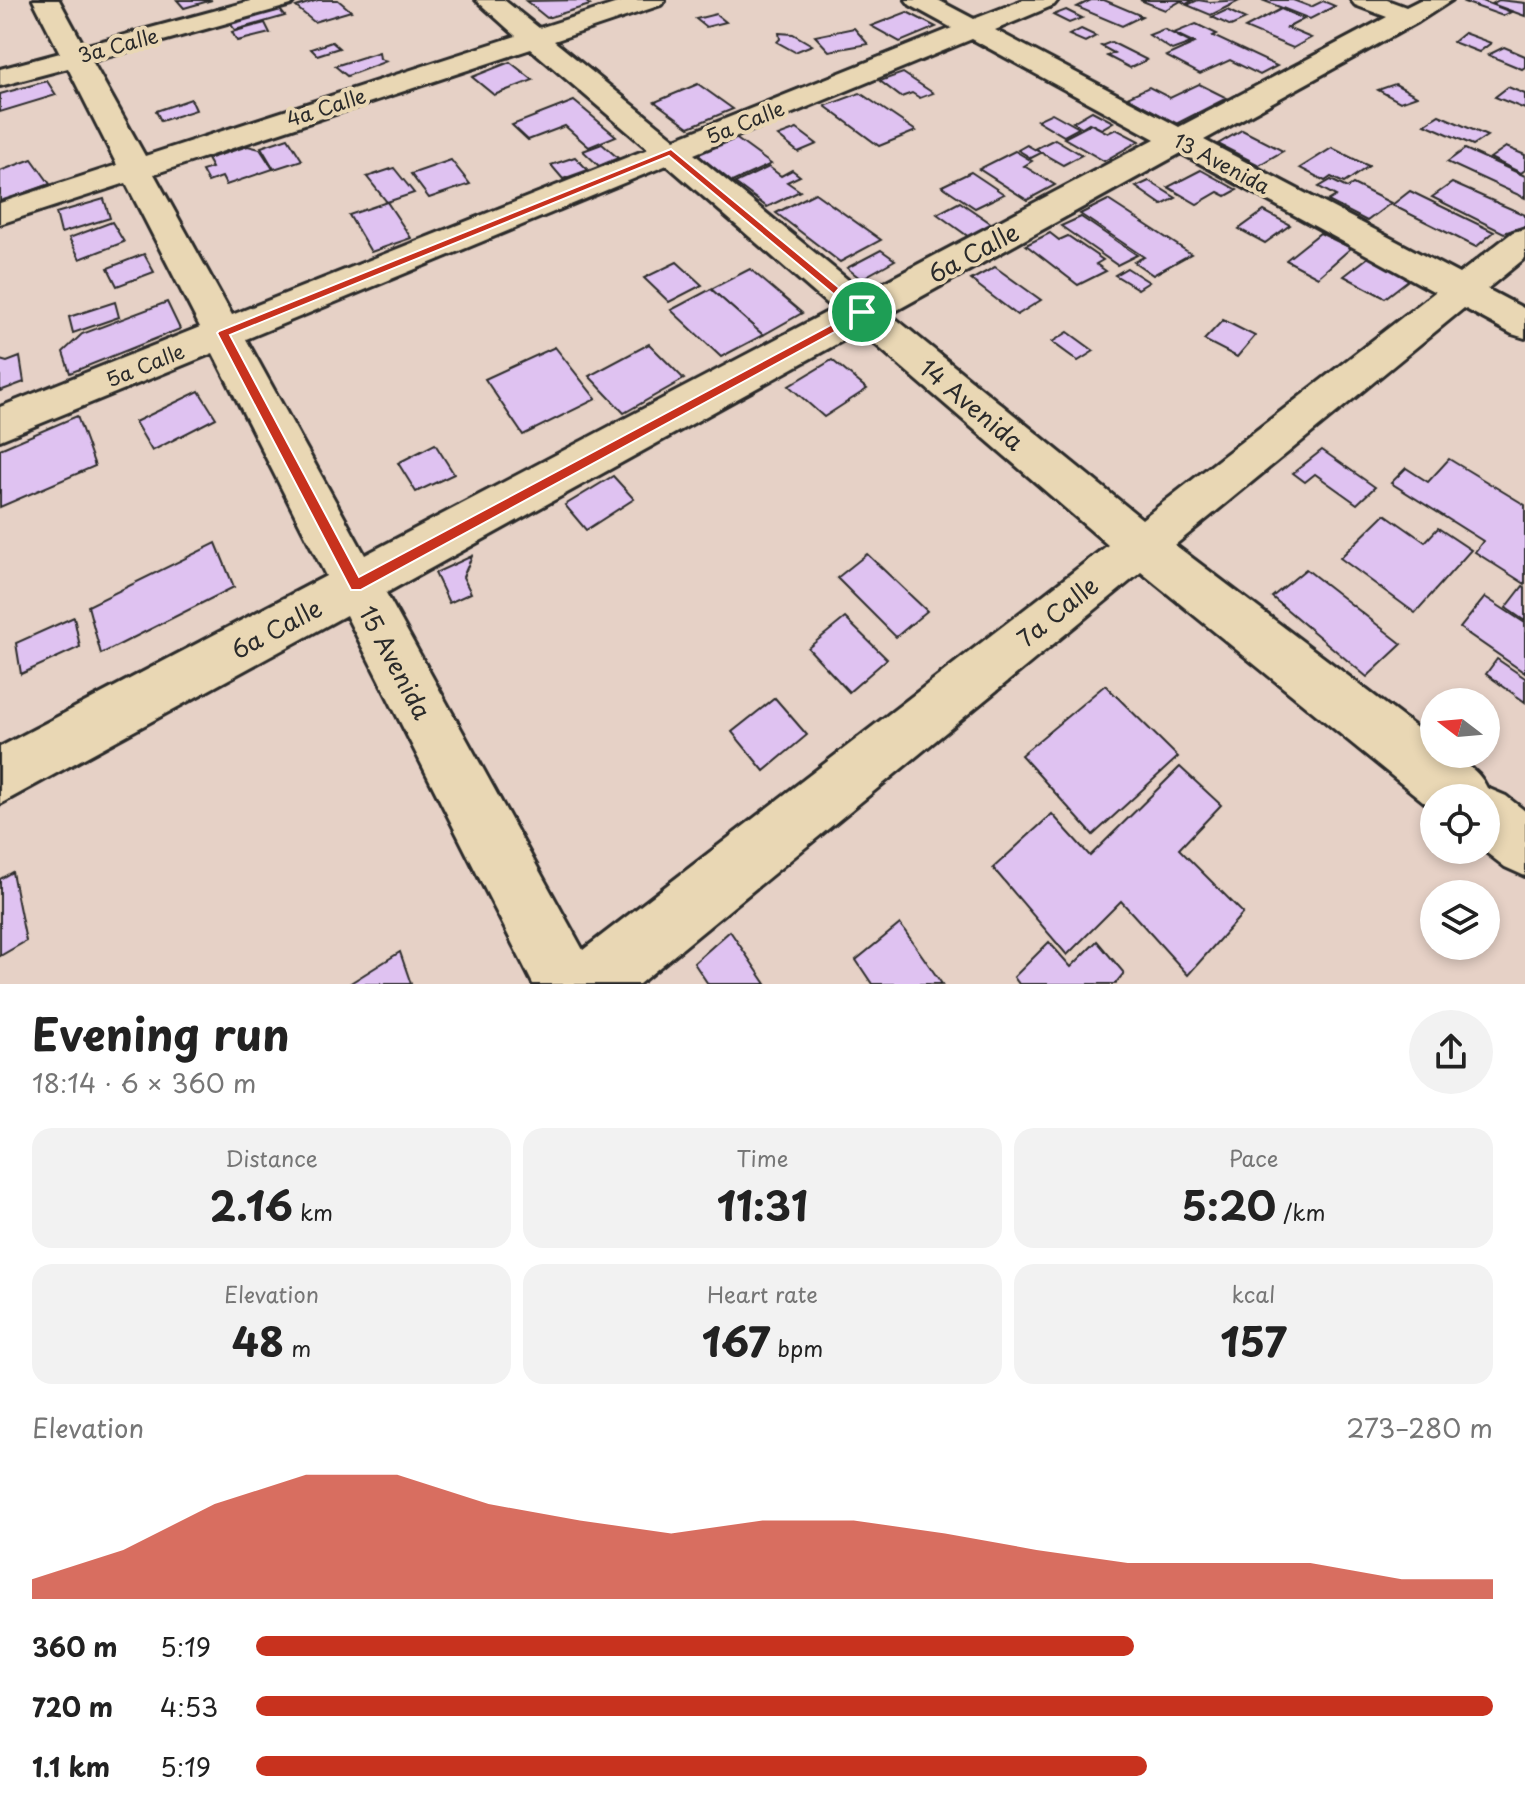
<!DOCTYPE html>
<meta charset="utf-8">
<style>
:root{--surface:#fff;--page:#f2f2f2;--text:#222;--muted:#767676;--accent:#c8321e}
body{margin:0;font-family:"Playpen Sans",sans-serif;background:var(--page);color:var(--text);height:100vh;display:flex;flex-direction:column;font-size:30px;white-space:nowrap}
*{box-sizing:border-box;margin:0}
p{font-size:26px;color:var(--muted)}
.icon{flex:none;width:44px;height:44px;fill:none;stroke:currentColor;stroke-width:2;stroke-linecap:round;stroke-linejoin:round}
.map{position:relative;height:984px;overflow:hidden}
.side{display:flex;flex-direction:column;background:var(--surface);flex:1}
.side>*{flex:none}
.needle{width:52px;rotate:286deg}
.fabs{position:absolute;left:1420px;top:688px;display:grid;gap:16px}
.fabs a{display:grid;place-items:center;width:80px;height:80px;border-radius:50%;background:var(--surface);box-shadow:0 4px 12px #0003;font-size:40px}
.pin{position:absolute;display:grid;place-items:center;width:68px;height:68px;color:#fff;margin:-34px;border:4px solid #fff;border-radius:50%;box-shadow:0 2px 8px #0007}
.round{display:grid;place-items:center;flex:none;width:84px;height:84px;border-radius:42px;background:var(--page)}
.overview{display:flex;align-items:center;justify-content:space-between;height:136px;padding:0 32px}
h1{font-size:44px;font-weight:700;line-height:60px}
.stats{display:grid;grid-template-columns:repeat(3,1fr);gap:12px;height:136px;padding:8px 32px}
.stats div{display:grid;align-content:center;border-radius:20px;background:var(--page);text-align:center}
.stats b{font-size:40px;font-weight:700}
.stats small{font-size:22px;font-weight:400}
.stats p{font-size:22px}
.chart{height:224px;padding:16px 32px}
.chart p{display:flex;justify-content:space-between}
.chart svg{width:100%;height:144px;margin-top:8px;fill:var(--accent);opacity:.7}
ul{padding:0 32px;list-style:none;font-size:26px}
li{display:grid;grid-template-columns:128px 96px 1fr;align-items:center;height:60px}
li i{height:20px;border-radius:10px;background:var(--accent)}
.map>svg:first-child{display:block}
.building{fill:#dfc2f1;stroke:#2b2b2b;stroke-width:2}
.lines{fill:none;stroke-linecap:round;stroke-linejoin:round}
.minor-casing{stroke:#2b2b2b;stroke-width:6}
.minor{fill:#e9d7b4;fill-rule:evenodd}
.route{fill:#c8321e;stroke:#fff;stroke-width:2;fill-rule:evenodd}
.labels{text-anchor:middle;dominant-baseline:central;stroke-width:8;stroke-linejoin:round;paint-order:stroke}
.far-street-label{font-size:20px;fill:#2b2b2b;stroke:#e9d7b4}
.street-label{font-size:24px;fill:#2b2b2b;stroke:#e9d7b4}
</style>
<div class="map">
<svg width="1525" height="984" viewBox="0 0 1525 984">
<rect width="100%" height="100%" fill="#e6d1c6"/>
<filter id="ink" filterUnits="userSpaceOnUse"><feTurbulence type="fractalNoise" baseFrequency=".0125" numOctaves="2"/><feDisplacementMap in="SourceGraphic" scale="16" xChannelSelector="R" yChannelSelector="G"/><feConvolveMatrix kernelMatrix="1 2 1 2 8 2 1 2 1" color-interpolation-filters="sRGB"/></filter>
<g filter="url(#ink)">
<g class="building">
<polygon points="177,0 212,0 184,8"/>
<polygon points="318,0 338,0 351,11 314,22 296,7"/>
<polygon points="584,0 590,5 547,18 526,1"/>
<polygon points="1091,0 1104,0 1142,16 1122,26 1077,7"/>
<polygon points="1140,0 1193,0 1186,4 1181,1 1165,10"/>
<polygon points="1198,0 1210,2 1241,0 1211,15 1187,5"/>
<polygon points="1262,0 1293,0 1311,7 1323,1 1335,6 1310,19"/>
<polygon points="1468,0 1480,0 1511,12 1503,16 1464,2"/>
<polygon points="1499,0 1525,3 1525,16 1492,4"/>
<polygon points="1281,9 1304,19 1287,28 1311,38 1293,48 1245,28"/>
<polygon points="280,10 285,16 235,30 227,19 251,12 267,13"/>
<polygon points="1066,10 1082,18 1069,23 1053,15"/>
<polygon points="1227,10 1246,19 1231,26 1212,17"/>
<polygon points="907,12 936,27 900,42 871,26"/>
<polygon points="716,14 726,22 706,27 696,19"/>
<polygon points="265,23 270,33 237,41 232,32"/>
<polygon points="1196,24 1217,34 1213,36 1277,66 1260,75 1230,60 1200,74 1166,56 1195,43 1174,33"/>
<polygon points="854,28 868,44 829,51 815,36"/>
<polygon points="1081,29 1096,36 1085,42 1069,35"/>
<polygon points="1164,29 1191,43 1172,50 1149,35"/>
<polygon points="779,33 793,34 812,45 795,52 777,42 780,39"/>
<polygon points="1464,33 1491,43 1479,52 1453,42"/>
<polygon points="332,42 339,48 317,55 311,49"/>
<polygon points="1111,42 1147,60 1130,68 1107,56 1114,53 1101,46"/>
<polygon points="1504,47 1525,56 1525,67 1522,69 1488,55"/>
<polygon points="379,52 380,59 387,61 347,76 335,66"/>
<polygon points="510,62 533,80 494,95 472,77"/>
<polygon points="903,73 933,93 920,98 912,93 901,97 880,81"/>
<polygon points="47,81 56,95 0,112 0,94"/>
<polygon points="698,84 733,109 689,127 655,102"/>
<polygon points="1199,84 1227,98 1176,124 1127,97 1149,87 1170,98"/>
<polygon points="1395,84 1417,96 1400,102 1378,90"/>
<polygon points="1508,87 1525,94 1525,109 1495,97"/>
<polygon points="860,93 916,131 879,146 825,106"/>
<polygon points="191,99 196,110 161,121 156,111"/>
<polygon points="574,101 616,136 589,147 565,126 528,140 512,125"/>
<polygon points="1092,111 1113,122 1101,129 1089,123 1082,127 1073,122"/>
<polygon points="1052,113 1079,128 1064,136 1037,120"/>
<polygon points="1439,115 1487,136 1473,145 1425,124"/>
<polygon points="1091,124 1108,133 1116,129 1139,141 1104,161 1064,138"/>
<polygon points="797,129 817,144 798,152 778,136"/>
<polygon points="1242,130 1283,151 1259,165 1218,144"/>
<polygon points="734,137 771,164 732,182 697,154"/>
<polygon points="288,138 302,160 274,169 261,147"/>
<polygon points="1055,139 1082,155 1063,165 1035,149"/>
<polygon points="602,144 618,158 599,166 583,151"/>
<polygon points="1027,145 1041,153 1031,158 1018,150"/>
<polygon points="248,146 260,149 273,169 226,185 222,177 208,182 202,171 212,168 207,159"/>
<polygon points="1506,147 1525,155 1525,170 1521,173 1490,158"/>
<polygon points="1332,148 1362,163 1369,166 1344,183 1331,177 1325,181 1300,168"/>
<polygon points="1465,149 1525,176 1525,198 1447,162"/>
<polygon points="1015,151 1032,161 1024,166 1055,185 1027,200 979,169"/>
<polygon points="575,157 588,170 563,179 551,165"/>
<polygon points="32,159 50,184 0,202 0,171"/>
<polygon points="451,160 470,184 429,198 411,174"/>
<polygon points="769,167 781,176 792,170 800,176 787,182 800,191 767,207 735,183"/>
<polygon points="394,168 414,193 387,202 367,177"/>
<polygon points="1201,170 1237,190 1226,196 1218,192 1197,204 1168,187"/>
<polygon points="971,172 1004,194 975,208 942,186"/>
<polygon points="1331,180 1347,188 1353,184 1391,203 1367,221 1328,201 1336,196 1319,187"/>
<polygon points="1149,181 1176,198 1162,205 1136,187"/>
<polygon points="1452,183 1525,215 1525,226 1504,233 1432,197"/>
<polygon points="1410,191 1494,232 1476,247 1392,205"/>
<polygon points="815,193 881,240 840,262 776,213"/>
<polygon points="104,199 110,218 61,233 56,213"/>
<polygon points="1108,200 1191,254 1153,275 1134,262 1144,257 1080,214"/>
<polygon points="387,202 411,238 371,252 349,215"/>
<polygon points="960,202 992,224 969,237 937,214"/>
<polygon points="1264,211 1290,225 1265,243 1239,229"/>
<polygon points="1081,217 1137,255 1117,265 1061,226"/>
<polygon points="112,222 124,242 80,259 69,238"/>
<polygon points="1050,233 1059,240 1068,236 1103,260 1096,264 1106,271 1078,285 1026,245"/>
<polygon points="1320,233 1351,248 1318,277 1286,260"/>
<polygon points="881,250 895,260 861,279 847,268"/>
<polygon points="144,254 154,272 117,286 108,268"/>
<polygon points="1370,256 1411,278 1385,298 1344,276"/>
<polygon points="677,262 702,285 669,302 644,278"/>
<polygon points="995,267 1041,300 1017,315 971,280"/>
<polygon points="1127,268 1149,282 1138,289 1115,275"/>
<polygon points="750,269 802,313 763,335 711,289"/>
<polygon points="711,289 763,335 721,357 671,310"/>
<polygon points="115,302 119,317 73,333 69,317"/>
<polygon points="167,302 180,329 70,373 63,352 82,334"/>
<polygon points="1223,320 1255,336 1237,357 1204,340"/>
<polygon points="1068,332 1094,351 1078,361 1052,342"/>
<polygon points="649,344 684,379 624,413 589,376"/>
<polygon points="555,347 596,399 523,435 485,379"/>
<polygon points="20,357 24,382 0,391 0,360 7,362"/>
<polygon points="832,360 867,389 824,417 789,386"/>
<polygon points="199,391 216,418 152,451 135,422"/>
<polygon points="77,416 95,466 0,507 0,449"/>
<polygon points="435,444 454,474 416,492 398,463"/>
<polygon points="1322,450 1375,487 1357,504 1315,474 1305,482 1293,473"/>
<polygon points="1449,459 1525,505 1525,584 1475,552 1483,541 1391,483 1406,468 1428,482"/>
<polygon points="613,476 634,499 586,530 565,505"/>
<polygon points="1385,514 1425,542 1438,528 1471,550 1415,613 1340,558"/>
<polygon points="216,543 234,587 101,654 88,606"/>
<polygon points="867,554 927,611 896,637 837,578"/>
<polygon points="472,556 463,577 471,593 449,603 435,573"/>
<polygon points="1306,569 1402,644 1367,677 1272,597"/>
<polygon points="1523,586 1525,587 1525,621 1506,608"/>
<polygon points="1485,597 1525,623 1525,673 1460,628"/>
<polygon points="74,617 80,647 21,674 16,643"/>
<polygon points="845,618 887,659 849,692 808,648"/>
<polygon points="1497,659 1525,678 1525,702 1486,674"/>
<polygon points="1105,685 1178,757 1093,835 1021,755"/>
<polygon points="775,698 807,735 764,771 732,732"/>
<polygon points="1180,767 1221,805 1179,849 1243,913 1188,975 1121,901 1067,955 993,868 1052,814 1090,856"/>
<polygon points="12,872 26,941 0,956 0,879"/>
<polygon points="900,924 942,984 872,984 856,960"/>
<polygon points="730,931 766,984 708,984 694,963"/>
<polygon points="1097,941 1124,973 1115,984 1019,984 1014,977 1049,942 1071,967"/>
<polygon points="400,952 411,984 349,984"/>
</g>
<g class="lines">
<g class="minor-casing">
<path id="minor" d="M33,0H59L84,46L254,0H295L291,5L92,61L145,156L516,36L476,0H504L539,28L627,0H665L661,5L554,41L675,139L952,28L910,5L906,0H938L974,19L1023,0H1058L1054,5L995,30L1179,127L1387,17L1355,5L1351,0H1387L1406,7L1420,0H1452L1418,22L1204,140L1459,274L1513,232L1525,229V258L1487,289L1525,309V338L1512,334L1464,308L1175,545L1434,741V754C1455,754 1478,768 1487,788L1506,796L1525,811V876L1505,867L1483,850H1486V798H1434V810L1141,572L639,984H533L346,615L0,804V747L326,576L213,353L0,440V407L200,327L126,183L0,224V203L117,165L68,68L0,86V69L60,53ZM972,39L1155,139L864,293L694,154ZM531,49L648,149L232,315L154,174ZM1181,153L1435,292L1142,519L890,314ZM667,165L833,309L365,555L246,339ZM860,331L1108,545L583,950L386,593Z"/>
</g>
<use href="#minor" class="minor"/>
</g>
</g>
<path class="route" d="M671,149L866,310V315L361,590H351L217,333L219,331ZM669,156L855,312L359,577L230,335Z"/>
<g class="labels">
<g class="far-street-label">
<text transform="translate(118 45) rotate(-15)">3a Calle</text>
<text transform="translate(326 107) rotate(-18)">4a Calle</text>
<text transform="translate(745 122) rotate(-22)">5a Calle</text>
<text transform="translate(1222 163) rotate(28)">13 Avenida</text>
<text transform="translate(145 365) rotate(-22)">5a Calle</text>
</g>
<g class="street-label">
<text transform="translate(973 252) rotate(-28)">6a Calle</text>
<text transform="translate(972 404) rotate(40)">14 Avenida</text>
<text transform="translate(1057 611) rotate(-39)">7a Calle</text>
<text transform="translate(276 628) rotate(-28)">6a Calle</text>
<text transform="translate(396 662) rotate(62)">15 Avenida</text>
</g>
</g>
</svg>
<div class="fabs">
<a><svg class="needle" viewBox="-14 -14 28 28"><path d="M0-13l5 13h-10z" fill="#e53935"/><path d="M0 13l5-13h-10z" fill="#767676"/></svg></a>
<a><svg class="icon" aria-label="locate" viewBox="0 0 24 24"><circle cx="12" cy="12" r="6"/><path d="M12 2v4M12 18v4M2 12h4M18 12h4"/></svg></a>
<a><svg class="icon" aria-label="layers" viewBox="0 0 24 24"><path d="M12 4l9 5-9 5-9-5zM3 14l9 5 9-5"/></svg></a>
</div>
<div class="pin" style="left:862px;top:312px;background:#1e9e55"><svg class="icon" aria-label="arrive" viewBox="0 0 24 24"><path d="M6 21V4h12l-3 4 3 4H6"/></svg></div>
</div>
<section class="side">
<div class="overview"><div><h1>Evening run</h1><p>18:14 · 6 × 360 m</p></div><a class="round"><svg class="icon" aria-label="share" viewBox="0 0 24 24"><path d="M12 15V3M7 8l5-5 5 5M5 13v7h14v-7"/></svg></a></div>
<div class="stats">
<div><p>Distance</p><b>2.16<small> km</small></b></div>
<div><p>Time</p><b>11:31</b></div>
<div><p>Pace</p><b>5:20<small> /km</small></b></div>
</div>
<div class="stats">
<div><p>Elevation</p><b>48<small> m</small></b></div>
<div><p>Heart rate</p><b>167<small> bpm</small></b></div>
<div><p>kcal</p><b>157</b></div>
</div>
<div class="chart"><p><span>Elevation</span>273–280 m</p>
<svg viewBox="0 0 160 44" preserveAspectRatio="none"><path d="M0 44V38L10 29L20 15L30 6L40 6L50 15L60 20L70 24L80 20L90 20L100 24L110 29L120 33L130 33L140 33L150 38L160 38V44z"/></svg>
</div>
<ul>
<li><b>360 m</b>5:19<i style="width:71%"></i></li>
<li><b>720 m</b>4:53<i style="width:100%"></i></li>
<li><b>1.1 km</b>5:19<i style="width:72%"></i></li>
</ul>
</section>
